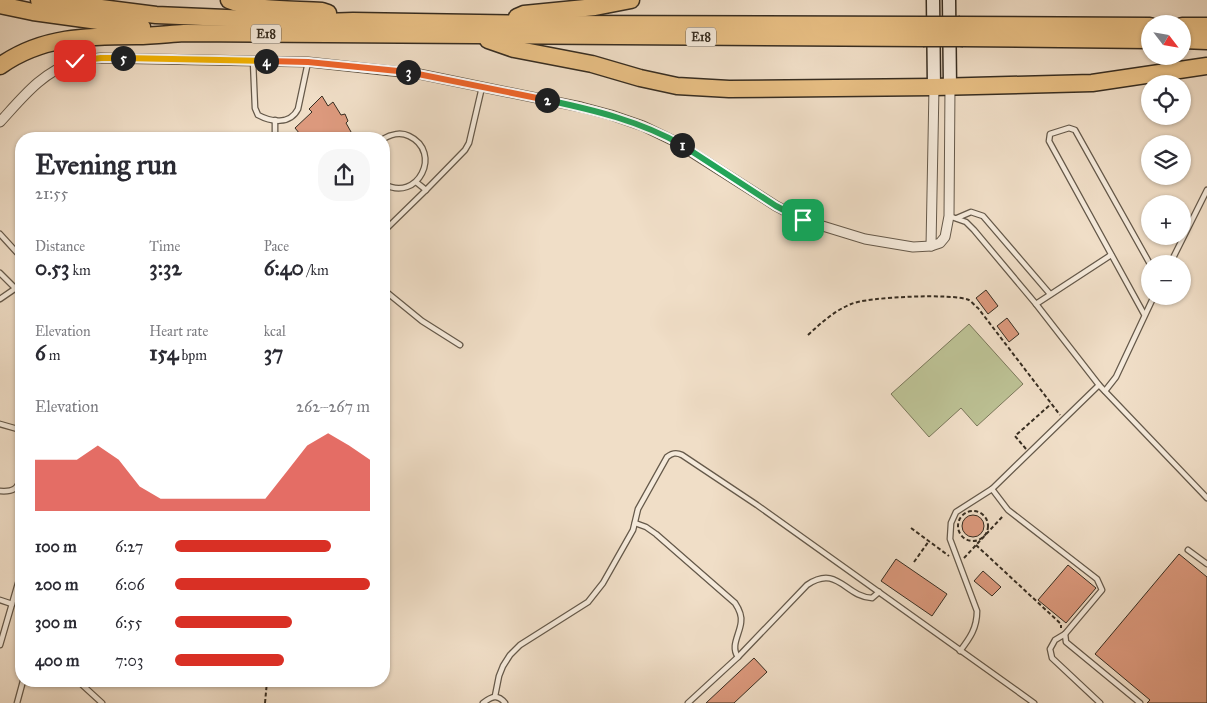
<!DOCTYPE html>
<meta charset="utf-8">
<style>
:root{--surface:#fff;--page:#f7f7f7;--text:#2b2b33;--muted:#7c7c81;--accent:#d93025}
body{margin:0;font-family:"IM FELL Great Primer",serif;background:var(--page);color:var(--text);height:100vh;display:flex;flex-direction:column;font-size:19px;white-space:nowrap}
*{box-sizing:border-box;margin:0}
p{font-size:16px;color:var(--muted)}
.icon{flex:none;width:28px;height:28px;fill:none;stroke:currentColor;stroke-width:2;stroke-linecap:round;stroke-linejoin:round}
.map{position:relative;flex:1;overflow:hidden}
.drawer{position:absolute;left:15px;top:132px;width:375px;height:555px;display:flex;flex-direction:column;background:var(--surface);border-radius:20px;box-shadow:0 1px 4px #0004}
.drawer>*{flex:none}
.needle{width:32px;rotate:121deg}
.fabs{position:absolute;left:1141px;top:15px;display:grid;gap:10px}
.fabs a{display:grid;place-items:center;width:50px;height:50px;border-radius:50%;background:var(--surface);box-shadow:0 1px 4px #0004;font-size:25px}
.pin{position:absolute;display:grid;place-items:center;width:42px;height:42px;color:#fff;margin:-21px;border-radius:10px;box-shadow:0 2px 8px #0006}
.km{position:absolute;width:25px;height:25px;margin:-12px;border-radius:50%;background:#222;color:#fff;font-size:14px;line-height:25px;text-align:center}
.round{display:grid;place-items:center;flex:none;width:52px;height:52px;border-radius:20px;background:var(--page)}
.overview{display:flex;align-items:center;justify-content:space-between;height:85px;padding:0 20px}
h1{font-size:28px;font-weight:800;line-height:38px}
.metrics{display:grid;grid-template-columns:repeat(3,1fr);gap:8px;height:85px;padding:5px 20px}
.metrics div{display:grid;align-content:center}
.metrics b{font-size:21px;font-weight:800}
.metrics small{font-size:14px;font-weight:400}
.metrics p{font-size:14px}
.chart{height:140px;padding:10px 20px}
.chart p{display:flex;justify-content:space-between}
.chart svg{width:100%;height:90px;margin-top:5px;fill:var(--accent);opacity:.7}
ul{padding:0 20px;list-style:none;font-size:16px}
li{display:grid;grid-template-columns:80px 60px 1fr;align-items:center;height:38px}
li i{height:12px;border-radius:6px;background:var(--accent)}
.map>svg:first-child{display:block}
.green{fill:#bcc194;stroke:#7a775a}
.building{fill:#dc997d;stroke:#372d21}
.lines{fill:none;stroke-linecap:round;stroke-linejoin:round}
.lane-casing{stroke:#65594a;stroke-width:7}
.street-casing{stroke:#65594a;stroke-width:11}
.secondary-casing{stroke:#372d21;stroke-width:15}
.highway-casing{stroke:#372d21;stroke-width:19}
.path{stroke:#372d21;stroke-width:2;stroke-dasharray:4 2.5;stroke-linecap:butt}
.lane{stroke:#f5eadb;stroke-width:4.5}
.street{stroke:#f5eadb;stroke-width:9}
.secondary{stroke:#f5eadb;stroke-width:12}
.highway{stroke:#e8bf84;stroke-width:16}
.highway-bridge-casing{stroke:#372d21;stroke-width:19;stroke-linecap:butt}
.highway-bridge{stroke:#e8bf84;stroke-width:16}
.split-1-casing{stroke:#fff;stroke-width:10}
.split-2-casing{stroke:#fff;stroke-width:10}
.split-3-casing{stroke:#fff;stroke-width:10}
.split-4-casing{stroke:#fff;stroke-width:10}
.split-5-casing{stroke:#fff;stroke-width:10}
.split-6-casing{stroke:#fff;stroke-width:10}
.split-1{stroke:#22a559;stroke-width:6}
.split-2{stroke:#22a559;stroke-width:6}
.split-3{stroke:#f0652b;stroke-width:6}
.split-4{stroke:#f0652b;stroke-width:6}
.split-5{stroke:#f5b400;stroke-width:6}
.split-6{stroke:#f5b400;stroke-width:6}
.labels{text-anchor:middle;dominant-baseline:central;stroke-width:4;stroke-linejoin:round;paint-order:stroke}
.shield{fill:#f5eadb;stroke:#706659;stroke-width:1}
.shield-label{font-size:12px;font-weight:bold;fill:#372d21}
</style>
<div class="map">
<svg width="1207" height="703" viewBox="0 0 1207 703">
<rect width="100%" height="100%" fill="#f0dec7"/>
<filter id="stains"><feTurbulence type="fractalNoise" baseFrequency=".004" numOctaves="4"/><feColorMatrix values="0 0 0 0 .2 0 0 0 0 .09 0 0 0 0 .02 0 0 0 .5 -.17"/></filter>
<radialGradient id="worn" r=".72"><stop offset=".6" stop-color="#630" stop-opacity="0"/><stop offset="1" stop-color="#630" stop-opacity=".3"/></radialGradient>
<polygon class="green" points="969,324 1023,384 977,426 961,408 929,437 891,394"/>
<g class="building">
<polygon points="322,96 328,106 333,102 341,115 345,114 348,121 346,123 355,139 304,139 295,128 312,112 309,109"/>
<polygon points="986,290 998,306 988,314 976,298"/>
<polygon points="1007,318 1019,334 1009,342 997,326"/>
<circle cx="973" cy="526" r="11"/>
<polygon points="1179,554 1207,577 1207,703 1147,703 1150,700 1095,654"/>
<polygon points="896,559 947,594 932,616 881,581"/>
<polygon points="1068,565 1096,588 1066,623 1038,600"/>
<polygon points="983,571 1001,587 992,596 974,581"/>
<polygon points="754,658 767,672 734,703 706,703"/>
</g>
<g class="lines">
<g class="lane-casing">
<g id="lane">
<path d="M253,61L255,108L258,115C271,122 290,125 298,109L308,62"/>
<polyline points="275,120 275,139"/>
<path d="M383,139C391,134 401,132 409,136C443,152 418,203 384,184"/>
<polyline points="416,182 426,190"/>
<polyline points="949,216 966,222 974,230 1036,304 1099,385 1207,498"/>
<polyline points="957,218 971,212 983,216 1050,294"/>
<polyline points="384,231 426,190 465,150 469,143 482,87"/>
<polyline points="0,234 21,257"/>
<polyline points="1170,264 1207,190"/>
<polyline points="0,273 21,294"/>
<polyline points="384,290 422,321 460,345"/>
<polyline points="0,299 16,288"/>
<polyline points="1036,304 1111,255"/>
<polyline points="1144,314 1049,141 1050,134 1069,128 1075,130 1150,264"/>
<polyline points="1105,391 1116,377 1154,296"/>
<polyline points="0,424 21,430"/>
<polyline points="992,489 1008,510 1097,579 1102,590 1065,634 1066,642 1140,703"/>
<path d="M0,491C13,492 18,489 21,477"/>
<path d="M635,523L646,527L656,534L735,603C739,609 742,615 741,622C740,634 730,646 738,657"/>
<polyline points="1188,550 1207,564"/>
<polyline points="0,600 12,604"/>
<polyline points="1065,634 1055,640 1050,649 1052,658 1100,703"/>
<polyline points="0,645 21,573"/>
<path d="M960,651C970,638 977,628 977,611L950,539L951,523L956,512L992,489L1099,385"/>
<polyline points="78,681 102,703"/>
<path d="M495,696L499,676L503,666L510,655L520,645L588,602L603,583L633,530L638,509L667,457C672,453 676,452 682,455L757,505L1034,703"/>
<polyline points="17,703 23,681"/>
<path d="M483,703C492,696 498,694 505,703"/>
<path d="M688,703L738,657L807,585C838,564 845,597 872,598L879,592"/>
</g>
</g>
<g class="street-casing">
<g id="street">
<path d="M0,122C22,98 42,72 74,62C83,59 92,59 101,58L308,62L419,74L581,107L611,115L643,126L674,141L776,206L803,220L865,239L913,247L931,246L940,243L945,237L949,216L950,87"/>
<polyline points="931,246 934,87"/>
</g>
</g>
<g class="secondary-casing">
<g id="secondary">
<polyline points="933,0 934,87"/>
<polyline points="949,0 950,87"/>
</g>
</g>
<g class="highway-casing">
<g id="highway">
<polyline points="39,0 156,15 323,22 353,21 541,24 926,25"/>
<path d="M229,0C256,11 293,9 322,11L328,13"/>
<polyline points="0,5 33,12 142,27"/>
<polyline points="517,17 524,14 595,7 631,0"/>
<polyline points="960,25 1150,26"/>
<polyline points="1182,26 1207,26"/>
<polyline points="963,38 1150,40"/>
<polyline points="488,40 514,49 592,64 640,78 677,86 729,89 934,87 1092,83 1207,66"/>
<polyline points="1182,40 1207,41"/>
<path d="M0,66C42,36 88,36 137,36C153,36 168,34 184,33L923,38"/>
</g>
</g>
<g class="path">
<path d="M808,335C821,323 834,311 851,304C866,297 954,293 969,300C972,302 975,306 978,308L1060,415"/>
<polyline points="1026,449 1015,436 1051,404"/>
<circle cx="973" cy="526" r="15"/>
<polyline points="911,528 949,556"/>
<polyline points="976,545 1061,624 1061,628"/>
<polyline points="964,558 1003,516"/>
<polyline points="914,562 929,541"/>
<polyline points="265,703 267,681"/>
</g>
<use href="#lane" class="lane"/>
<use href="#street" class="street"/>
<use href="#secondary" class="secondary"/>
<use href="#highway" class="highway"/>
<g class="highway-bridge-casing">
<g id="highway-bridge">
<polyline points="926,25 960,25"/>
<polyline points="923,38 963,38"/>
</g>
</g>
<use href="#highway-bridge" class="highway-bridge"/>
</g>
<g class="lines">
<g class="split-1-casing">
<polyline id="split-1" points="682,145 776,206 803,220"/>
</g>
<g class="split-2-casing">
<path id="split-2" d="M547,100C594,110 640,121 682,145"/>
</g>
<g class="split-3-casing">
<polyline id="split-3" points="408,72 547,100"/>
</g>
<g class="split-4-casing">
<polyline id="split-4" points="266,61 308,62 408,72"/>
</g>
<g class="split-5-casing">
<polyline id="split-5" points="123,58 266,61"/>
</g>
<g class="split-6-casing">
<polyline id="split-6" points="75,61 101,58 123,58"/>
</g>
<use href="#split-1" class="split-1"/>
<use href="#split-2" class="split-2"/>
<use href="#split-3" class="split-3"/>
<use href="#split-4" class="split-4"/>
<use href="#split-5" class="split-5"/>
<use href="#split-6" class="split-6"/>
</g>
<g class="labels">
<g class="shield">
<rect x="251" y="24.5" width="30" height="19" rx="4"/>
<rect x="686" y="27.5" width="30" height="19" rx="4"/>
</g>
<g class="shield-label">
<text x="266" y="34">E18</text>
<text x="701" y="37">E18</text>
</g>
</g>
<rect width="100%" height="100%" filter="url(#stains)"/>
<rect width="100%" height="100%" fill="url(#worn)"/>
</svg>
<div class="fabs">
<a><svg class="needle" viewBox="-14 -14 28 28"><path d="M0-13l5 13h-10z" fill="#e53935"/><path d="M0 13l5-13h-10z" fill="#7c7c81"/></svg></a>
<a><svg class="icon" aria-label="locate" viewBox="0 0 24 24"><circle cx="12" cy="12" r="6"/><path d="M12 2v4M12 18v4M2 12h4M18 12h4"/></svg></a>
<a><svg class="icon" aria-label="layers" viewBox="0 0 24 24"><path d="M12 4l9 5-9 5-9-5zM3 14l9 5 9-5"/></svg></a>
<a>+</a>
<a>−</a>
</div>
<div class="pin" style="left:803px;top:220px;background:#1e9e55"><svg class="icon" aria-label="arrive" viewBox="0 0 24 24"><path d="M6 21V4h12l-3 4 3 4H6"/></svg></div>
<div class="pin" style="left:75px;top:61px;background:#d93025"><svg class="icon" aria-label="check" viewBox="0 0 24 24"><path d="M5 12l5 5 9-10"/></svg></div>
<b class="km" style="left:682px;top:145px">1</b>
<b class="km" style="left:547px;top:100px">2</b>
<b class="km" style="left:408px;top:72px">3</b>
<b class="km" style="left:266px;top:61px">4</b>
<b class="km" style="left:123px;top:58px">5</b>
<section class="drawer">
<div class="overview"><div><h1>Evening run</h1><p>21:55</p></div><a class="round"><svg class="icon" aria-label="share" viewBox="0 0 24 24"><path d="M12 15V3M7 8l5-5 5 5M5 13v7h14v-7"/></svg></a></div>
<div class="metrics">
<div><p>Distance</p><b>0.53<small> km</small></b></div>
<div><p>Time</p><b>3:32</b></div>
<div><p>Pace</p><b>6:40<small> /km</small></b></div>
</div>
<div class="metrics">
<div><p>Elevation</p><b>6<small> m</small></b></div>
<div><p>Heart rate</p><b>154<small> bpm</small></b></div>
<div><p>kcal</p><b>37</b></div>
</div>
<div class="chart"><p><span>Elevation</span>262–267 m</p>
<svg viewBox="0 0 160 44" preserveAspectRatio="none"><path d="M0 44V19L10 19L20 19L30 12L40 19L50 32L60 38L70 38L80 38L90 38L100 38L110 38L120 25L130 12L140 6L150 12L160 19V44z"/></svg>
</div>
<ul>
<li><b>100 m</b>6:27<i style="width:80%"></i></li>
<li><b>200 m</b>6:06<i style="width:100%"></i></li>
<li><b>300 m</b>6:55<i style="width:60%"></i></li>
<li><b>400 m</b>7:03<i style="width:56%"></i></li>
</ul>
</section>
</div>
